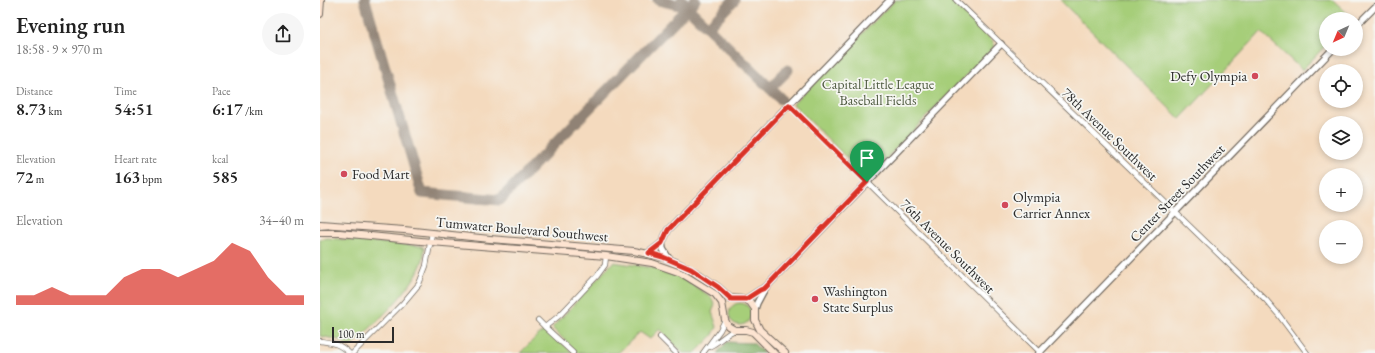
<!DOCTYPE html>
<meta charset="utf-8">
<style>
:root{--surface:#fff;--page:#f6f6f6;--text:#222;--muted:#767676;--accent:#d93025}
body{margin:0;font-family:"EB Garamond",serif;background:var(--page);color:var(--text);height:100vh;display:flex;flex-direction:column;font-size:15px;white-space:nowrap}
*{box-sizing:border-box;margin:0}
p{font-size:13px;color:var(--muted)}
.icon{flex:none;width:22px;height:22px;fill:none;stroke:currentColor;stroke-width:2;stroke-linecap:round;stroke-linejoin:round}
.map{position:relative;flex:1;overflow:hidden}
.sheet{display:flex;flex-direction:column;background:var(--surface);width:320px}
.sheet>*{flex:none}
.needle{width:26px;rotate:224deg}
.controls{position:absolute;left:999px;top:12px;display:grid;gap:8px}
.controls a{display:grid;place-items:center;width:44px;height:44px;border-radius:50%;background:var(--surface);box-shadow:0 2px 6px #0003;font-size:20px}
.scale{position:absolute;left:12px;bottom:10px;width:62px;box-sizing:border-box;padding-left:4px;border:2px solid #2b2b2b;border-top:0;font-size:11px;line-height:14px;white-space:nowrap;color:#2b2b2b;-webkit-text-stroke:3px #f6f6f2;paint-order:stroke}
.pin{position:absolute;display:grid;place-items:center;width:34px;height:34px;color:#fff;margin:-41px -17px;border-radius:50% 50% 50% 0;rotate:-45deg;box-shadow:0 0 4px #0007}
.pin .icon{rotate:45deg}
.round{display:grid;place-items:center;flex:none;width:42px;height:42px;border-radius:21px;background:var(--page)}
.headline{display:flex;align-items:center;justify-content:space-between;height:68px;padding:0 16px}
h1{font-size:22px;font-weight:600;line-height:30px}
.figures{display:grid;grid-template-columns:repeat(3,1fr);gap:6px;height:68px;padding:4px 16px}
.figures div{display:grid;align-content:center}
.figures b{font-size:17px;font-weight:600}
.figures small{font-size:11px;font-weight:400}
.figures p{font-size:11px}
.chart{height:112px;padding:8px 16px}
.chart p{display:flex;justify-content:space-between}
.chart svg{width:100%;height:72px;margin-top:4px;fill:var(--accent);opacity:.7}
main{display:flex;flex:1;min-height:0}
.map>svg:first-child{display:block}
.green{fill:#a6ce79;stroke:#687c52}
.forest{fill:#84b169;stroke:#586e4a}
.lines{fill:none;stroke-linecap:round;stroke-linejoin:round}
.taxiway{stroke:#908274;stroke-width:11}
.minor-casing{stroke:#71685e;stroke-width:6}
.tertiary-casing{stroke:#71685e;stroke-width:8}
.secondary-casing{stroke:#71685e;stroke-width:8}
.minor{stroke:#fff;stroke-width:4.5}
.tertiary{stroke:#fff;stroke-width:5.5}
.secondary{stroke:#fde4d1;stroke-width:6}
.route-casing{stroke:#fff;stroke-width:8}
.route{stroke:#d93025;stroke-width:5}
.poi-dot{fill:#d1495b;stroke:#f6f6f2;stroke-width:1.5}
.labels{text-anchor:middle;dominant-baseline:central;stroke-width:3.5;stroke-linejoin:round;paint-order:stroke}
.poi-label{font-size:14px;fill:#2b2b2b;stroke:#f6f6f2;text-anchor:start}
.park-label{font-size:14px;fill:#505c42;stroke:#f6f6f2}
.street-label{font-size:14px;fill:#2b2b2b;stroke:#f6f6f2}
</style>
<main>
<section class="sheet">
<div class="headline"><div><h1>Evening run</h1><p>18:58 · 9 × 970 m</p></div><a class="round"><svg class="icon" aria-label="share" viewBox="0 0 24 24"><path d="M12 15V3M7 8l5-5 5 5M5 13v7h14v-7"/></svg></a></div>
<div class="figures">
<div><p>Distance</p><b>8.73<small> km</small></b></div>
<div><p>Time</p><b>54:51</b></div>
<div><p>Pace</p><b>6:17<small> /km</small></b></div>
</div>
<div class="figures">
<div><p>Elevation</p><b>72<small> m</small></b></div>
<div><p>Heart rate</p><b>163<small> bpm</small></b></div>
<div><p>kcal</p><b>585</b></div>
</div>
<div class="chart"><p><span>Elevation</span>34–40 m</p>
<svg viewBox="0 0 160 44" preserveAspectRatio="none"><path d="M0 44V38L10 38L20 33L30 38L40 38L50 38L60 27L70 22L80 22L90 27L100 22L110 17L120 6L130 11L140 27L150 38L160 38V44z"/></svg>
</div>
</section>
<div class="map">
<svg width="1055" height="353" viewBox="0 0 1055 353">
<rect width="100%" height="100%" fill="#f6f6f2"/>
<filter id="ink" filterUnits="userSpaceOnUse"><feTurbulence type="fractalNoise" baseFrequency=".025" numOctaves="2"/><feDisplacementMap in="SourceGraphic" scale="8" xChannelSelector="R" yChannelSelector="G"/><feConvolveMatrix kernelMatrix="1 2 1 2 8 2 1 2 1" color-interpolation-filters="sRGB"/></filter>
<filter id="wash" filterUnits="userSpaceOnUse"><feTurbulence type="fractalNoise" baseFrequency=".012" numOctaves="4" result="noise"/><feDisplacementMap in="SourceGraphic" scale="16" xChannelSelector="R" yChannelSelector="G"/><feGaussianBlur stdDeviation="0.9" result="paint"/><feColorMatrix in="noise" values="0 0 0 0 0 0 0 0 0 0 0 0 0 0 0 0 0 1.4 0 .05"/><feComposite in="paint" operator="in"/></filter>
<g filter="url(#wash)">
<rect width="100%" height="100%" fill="#f4dabe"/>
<g class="green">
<polygon points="575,0 631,0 673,41 674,47 547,178 473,104"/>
<polygon points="740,0 1013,0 1032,18 1006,19 1006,45 982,70 941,32 860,119"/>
<path d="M7,238L101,246L104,248C107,279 54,323 34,344L29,346L20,340L0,336V239Z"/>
<polygon points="293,262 340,269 363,278 391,297 395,305 392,312 397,327 392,336 375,353 363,353 340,329 330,339 320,332 298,353 258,353 232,328"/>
<circle cx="420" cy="314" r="11"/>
<polygon points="227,329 253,353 200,353 217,336"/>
</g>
<polygon class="forest" points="407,342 433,343 444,353 397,353"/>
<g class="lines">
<g class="taxiway">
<polyline points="45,0 102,193 180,200 375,0"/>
<polyline points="338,0 367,7"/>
<polyline points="362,0 367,7 461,99"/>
<polyline points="388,27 414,0"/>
<polyline points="450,88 468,70"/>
</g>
</g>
</g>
<g filter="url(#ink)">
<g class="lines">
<g class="minor-casing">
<g id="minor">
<polyline points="636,0 946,300 958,314 987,353"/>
<polyline points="469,105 721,353"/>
<polyline points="218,320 225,327 240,315 277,276 285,265 286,256"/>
<polyline points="225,327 253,353"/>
<polyline points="340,337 356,353"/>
<path d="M0,341C14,343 18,343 29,353"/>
<path d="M388,347C396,345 405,334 415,330"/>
<polyline points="33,353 83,303 99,284 106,266 112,233"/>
<polyline points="383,353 400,330 405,320"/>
</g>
</g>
<g class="tertiary-casing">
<g id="tertiary">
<polyline points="1036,26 1055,7"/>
<polyline points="342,243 343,249 349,259"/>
<polyline points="329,253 342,243 348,230 570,0"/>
<polyline points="426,299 440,290 445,288"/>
<polyline points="435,309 437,303 445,288 681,44"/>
<polyline points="719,353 1013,49"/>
</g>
</g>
<g class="secondary-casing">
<g id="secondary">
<polyline points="0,14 1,0"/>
<polyline points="0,224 84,230 170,239 314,251 343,257 356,262 379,274 398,287 410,298 424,299 430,302 435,309 435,320 440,330 465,353"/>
<polyline points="0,233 20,233 111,242 286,256 332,263 361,273 395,294 402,303 405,320 408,326 415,330 426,330 433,332 454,353"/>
</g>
</g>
<use href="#minor" class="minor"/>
<use href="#tertiary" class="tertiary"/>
<use href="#secondary" class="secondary"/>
</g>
</g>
<g class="lines" filter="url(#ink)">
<g class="route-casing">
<polygon id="route" points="469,105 547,182 445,288 440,290 426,299 411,299 398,287 371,269 343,257 329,253 342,243 348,230"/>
</g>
<use href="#route" class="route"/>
</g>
<g class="poi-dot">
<circle cx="935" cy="76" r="4"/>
<circle cx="24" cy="174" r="4"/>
<circle cx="685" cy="205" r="4"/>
<circle cx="495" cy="299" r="4"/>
</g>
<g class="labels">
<g class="poi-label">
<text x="927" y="76" text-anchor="end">Defy Olympia</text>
<text x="32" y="174">Food Mart</text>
<text x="693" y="197">Olympia<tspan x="693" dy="16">Carrier Annex</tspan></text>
<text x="503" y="291">Washington<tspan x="503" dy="16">State Surplus</tspan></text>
</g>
<g class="park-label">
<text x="558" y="84">Capital Little League<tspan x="558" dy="16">Baseball Fields</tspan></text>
</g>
<g class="street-label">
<text transform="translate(790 134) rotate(44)">78th Avenue Southwest</text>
<text transform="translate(857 193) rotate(-46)">Center Street Southwest</text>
<text transform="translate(202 229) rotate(5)">Tumwater Boulevard Southwest</text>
<text transform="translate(628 246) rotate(45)">76th Avenue Southwest</text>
</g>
</g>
</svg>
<div class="controls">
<a><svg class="needle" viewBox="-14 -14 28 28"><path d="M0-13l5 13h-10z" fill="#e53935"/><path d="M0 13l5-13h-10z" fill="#767676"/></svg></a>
<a><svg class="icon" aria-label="locate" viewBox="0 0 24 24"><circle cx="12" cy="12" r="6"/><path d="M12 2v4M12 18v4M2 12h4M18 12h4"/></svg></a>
<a><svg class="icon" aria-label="layers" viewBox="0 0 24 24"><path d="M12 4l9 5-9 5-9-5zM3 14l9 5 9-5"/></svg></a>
<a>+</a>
<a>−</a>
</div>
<div class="scale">100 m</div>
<div class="pin" style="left:547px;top:182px;background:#1e9e55"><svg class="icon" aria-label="arrive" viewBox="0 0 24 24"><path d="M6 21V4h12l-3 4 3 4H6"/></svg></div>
</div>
</main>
